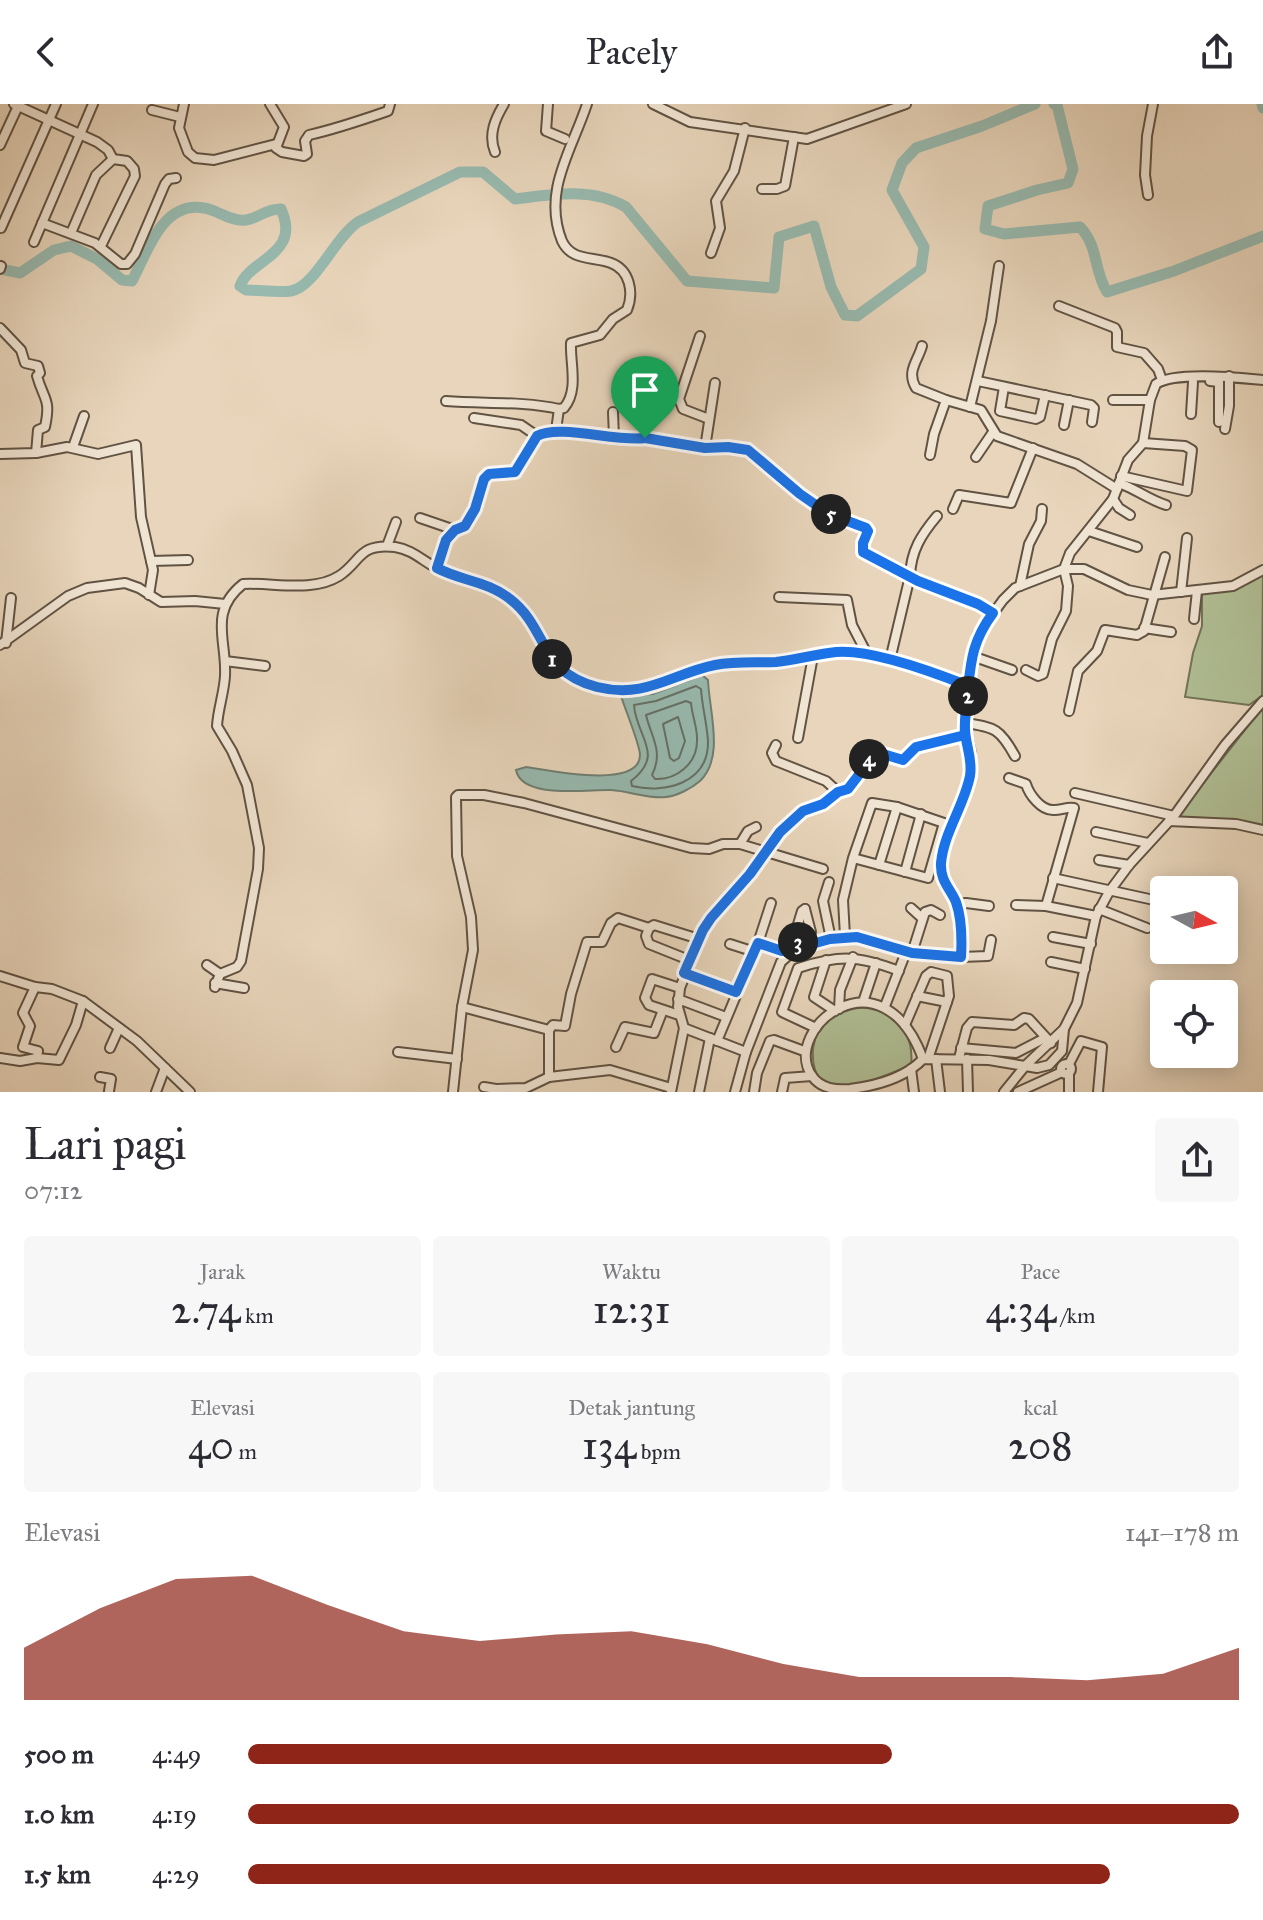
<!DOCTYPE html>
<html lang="id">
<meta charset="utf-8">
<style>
:root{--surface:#fff;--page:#f7f7f7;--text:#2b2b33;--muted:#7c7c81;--accent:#8f2418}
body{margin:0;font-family:"IM FELL Great Primer",serif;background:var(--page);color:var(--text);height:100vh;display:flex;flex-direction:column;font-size:30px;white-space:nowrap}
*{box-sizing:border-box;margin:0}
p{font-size:26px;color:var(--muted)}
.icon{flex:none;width:44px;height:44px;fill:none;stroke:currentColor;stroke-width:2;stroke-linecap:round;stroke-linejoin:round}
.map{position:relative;height:988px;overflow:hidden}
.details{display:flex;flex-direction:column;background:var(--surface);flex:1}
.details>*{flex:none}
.needle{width:52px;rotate:98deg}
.fabs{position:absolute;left:1150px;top:772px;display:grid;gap:16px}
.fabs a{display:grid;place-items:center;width:88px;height:88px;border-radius:8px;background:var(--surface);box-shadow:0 4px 20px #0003;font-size:40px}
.pin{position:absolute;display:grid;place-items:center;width:68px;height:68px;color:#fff;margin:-82px -34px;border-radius:50% 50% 50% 0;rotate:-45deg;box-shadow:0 0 8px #0007}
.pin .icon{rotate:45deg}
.km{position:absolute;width:40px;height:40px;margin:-20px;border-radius:50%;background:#222;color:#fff;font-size:22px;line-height:40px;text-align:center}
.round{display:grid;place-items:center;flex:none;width:84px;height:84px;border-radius:8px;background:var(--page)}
.summary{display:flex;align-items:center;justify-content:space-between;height:136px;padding:0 24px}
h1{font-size:44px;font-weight:600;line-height:60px}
.stats{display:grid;grid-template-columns:repeat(3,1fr);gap:12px;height:136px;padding:8px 24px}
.stats div{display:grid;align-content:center;border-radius:8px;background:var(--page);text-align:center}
.stats b{font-size:40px;font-weight:600}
.stats small{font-size:22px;font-weight:400}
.stats p{font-size:22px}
.chart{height:224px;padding:16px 24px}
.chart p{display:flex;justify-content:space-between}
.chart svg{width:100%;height:144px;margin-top:8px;fill:var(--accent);opacity:.7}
ul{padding:0 24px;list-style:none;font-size:26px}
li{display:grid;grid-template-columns:128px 96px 1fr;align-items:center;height:60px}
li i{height:20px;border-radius:10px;background:var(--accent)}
header{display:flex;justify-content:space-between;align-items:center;height:104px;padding:0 24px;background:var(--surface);font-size:36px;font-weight:600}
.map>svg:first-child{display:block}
.green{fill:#b0be94;stroke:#727358;stroke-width:2}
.water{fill:#97b9ae;stroke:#6f7f73;stroke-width:2}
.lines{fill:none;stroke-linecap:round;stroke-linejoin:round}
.shore{stroke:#667064;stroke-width:2}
.river{stroke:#97b9ae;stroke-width:11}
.minor-casing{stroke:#615343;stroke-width:12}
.minor{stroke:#f0e4d3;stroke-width:8}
.route-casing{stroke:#fff;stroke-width:16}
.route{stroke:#1a73e8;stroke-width:10}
</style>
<header><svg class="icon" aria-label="back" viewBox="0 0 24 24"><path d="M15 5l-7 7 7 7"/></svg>Pacely<svg class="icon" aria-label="share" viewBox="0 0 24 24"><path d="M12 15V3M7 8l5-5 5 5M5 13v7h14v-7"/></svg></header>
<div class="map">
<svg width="1263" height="988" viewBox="0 0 1263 988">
<rect width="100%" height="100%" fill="#e8d5bb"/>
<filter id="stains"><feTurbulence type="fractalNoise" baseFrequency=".0025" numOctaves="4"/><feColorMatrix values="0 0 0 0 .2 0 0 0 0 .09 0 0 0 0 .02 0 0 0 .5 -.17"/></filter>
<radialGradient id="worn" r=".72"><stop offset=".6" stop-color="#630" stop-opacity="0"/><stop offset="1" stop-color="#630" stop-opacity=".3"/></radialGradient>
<g class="green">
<polygon points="1263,468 1262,592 1249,601 1185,593 1193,549 1202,522 1202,489"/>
<polygon points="1263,603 1263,723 1176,714"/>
<path d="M854,901C861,902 872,901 879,904C902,913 914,937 911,961C882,973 852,988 821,979C808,957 810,930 830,913C836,908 846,905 854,901Z"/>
</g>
<path class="water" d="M702,571L708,576C709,607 725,653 700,677C692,684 677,692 666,693C647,695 630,687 611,686C589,685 522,696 516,666L526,663C547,666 640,686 640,651C640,641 625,605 621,592L653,590Z"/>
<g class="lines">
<g class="shore">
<path d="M696,582L701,585C702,602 707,620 708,637C709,679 665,690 632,682L631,677C666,650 636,633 634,601L656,597Z"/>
<path d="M686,597L691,599C692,612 698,625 697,637C697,660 676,676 655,675L652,671C664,647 651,633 646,611Z"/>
<polygon points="678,613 685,637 679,654 674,657 670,654 663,620"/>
</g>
<g class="river">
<path d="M1054,0L1057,1L1073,65L1068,79L1037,86L988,102L985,125L1004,130L1080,123C1099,143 1093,165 1107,188L1174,167L1263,132"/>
<polyline points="1262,0 1263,4"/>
<path d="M0,165L20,169L54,146L71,142L97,155L122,176L132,177C148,147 162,97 204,104C218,106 231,118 246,116C259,114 265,105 281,105C302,151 249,155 240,182L246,186C260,186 277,189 291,187C315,183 335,133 358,118L460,68H483L515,95C552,90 593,83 626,103L687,177L774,184L779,133L814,122L831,183L845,211L857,212L921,165L924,143L892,86L902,59L916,44L982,22L1035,0"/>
</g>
<g class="minor-casing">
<g id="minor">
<polyline points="14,0 97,38 108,46 113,55 127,57 134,65 135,72 101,142"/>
<polyline points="184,0 179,24 188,48 195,54 214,56 276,40"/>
<path d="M270,0L284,23L276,44L282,48L304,52L307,50L305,37L309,31C336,25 362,16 388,7L390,0"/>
<polyline points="548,0 546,27 565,35"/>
<polyline points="653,0 690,18 807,35 906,0"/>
<polyline points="152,6 180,13"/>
<polyline points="0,41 19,0"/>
<path d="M495,48C488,31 495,15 504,0"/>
<polyline points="762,85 777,85 785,82 794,33"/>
<polyline points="1148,91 1145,71 1147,32 1153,0"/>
<polyline points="42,119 95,139 121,160 127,160 135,150 165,80 169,75 176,74"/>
<polyline points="1,124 56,0"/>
<polyline points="71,129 96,71 113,55"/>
<polyline points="34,138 93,0"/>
<polyline points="711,149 720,124 716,97 734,67 745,24"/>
<polyline points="0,165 1,162"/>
<polyline points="1059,202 1115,224 1117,228 1117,243 1144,249 1158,265 1162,276"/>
<path d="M0,224L21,246L25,259L38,262L40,269L37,272C44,297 51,294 45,323L38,326L36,349"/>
<polyline points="700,232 679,295 683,305 709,315"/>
<path d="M922,242C918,257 906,267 916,284L946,296L981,306L997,332L1077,360L1117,385"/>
<polyline points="978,277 1091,301 1094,304 1092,318"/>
<polyline points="1210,277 1219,278 1219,318"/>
<polyline points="1004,283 1000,307 1036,315 1040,313 1045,291"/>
<polyline points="1113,296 1150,296"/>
<path d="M446,297C484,300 522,297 559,305L556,326"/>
<polyline points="970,303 991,217 999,162"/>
<path d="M559,305L564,304C579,286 570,260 571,239L600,231L613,215L627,206C634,189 630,166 611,159C593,152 572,158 562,137C542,87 572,46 587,0"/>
<polyline points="613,308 614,334"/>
<polyline points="1191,310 1193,278"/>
<polyline points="474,314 521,321 537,332"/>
<polyline points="1064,321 1069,296"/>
<polyline points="1225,325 1229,302 1229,272"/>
<polyline points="73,343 84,312"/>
<polyline points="705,344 715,279"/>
<polyline points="0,350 36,349 67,343 98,350 136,341 141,413 153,466 149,491"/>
<polyline points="930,351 934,330 946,296"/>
<polyline points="976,353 993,328"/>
<polyline points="1121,372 1187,387 1192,346 1185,342 1143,339"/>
<path d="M1119,379C1136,385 1149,396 1166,401"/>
<polyline points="1113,395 1119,404 1130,411"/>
<polyline points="953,405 959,391 1011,399 1033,344"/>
<path d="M937,412C921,431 911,447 910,472L978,500L993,509"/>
<polyline points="420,414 455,426"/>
<polyline points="1089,427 1137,443"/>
<polyline points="387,442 396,418"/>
<polyline points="151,457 188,456"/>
<polyline points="437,464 446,436 455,426 465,422 475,405 484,375 489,370 515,368 537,332 548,327 632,336 661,335 705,344 741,344 754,349 800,390 829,410 866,424 868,427 863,439 863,448 910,472 890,556"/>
<polyline points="1020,482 1029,440 1041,417 1042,405"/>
<polyline points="1181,488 1187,434"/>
<polyline points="779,493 847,496 852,521 867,550"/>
<polyline points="1194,515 1197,487"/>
<polyline points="1144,524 1171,528"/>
<polyline points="6,539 11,494"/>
<polyline points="0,541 68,492 87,484 125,479 139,484 161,498 195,497 225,500"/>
<polyline points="972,552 1012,566"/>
<polyline points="225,557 265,562"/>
<path d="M1026,566L1038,572L1043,570L1052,535L1066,507L1068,482L1064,465L1070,449L1113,395L1128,356L1143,339L1150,296L1156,280C1175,267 1240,274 1263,276"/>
<polyline points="1069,607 1078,567 1097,547 1105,526 1137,531 1144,527 1165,453"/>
<path d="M965,619C995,623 1000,625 1015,652"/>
<polyline points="798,634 813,552"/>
<polyline points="776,641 772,649 776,657 826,677 838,688"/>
<path d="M1009,674L1026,680C1029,690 1041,707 1054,706C1062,706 1066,703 1074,704L1046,802"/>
<polyline points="1075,689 1174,712"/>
<polyline points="1169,717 1236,720 1263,726"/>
<polyline points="1096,728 1148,739"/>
<polyline points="740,740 748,727 756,723"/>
<polyline points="1099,756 1129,761"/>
<polyline points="879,761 897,703"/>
<polyline points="905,768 921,710"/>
<polyline points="1053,774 1163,798"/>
<polyline points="829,778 823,797 831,835"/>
<polyline points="956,800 966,799 989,802"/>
<polyline points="1016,801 1046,802 1096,812"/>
<polyline points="911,804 922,814"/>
<polyline points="1099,805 1147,824"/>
<polyline points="845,832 843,796 853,754 872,699 897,703 944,719 928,774 853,754"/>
<polyline points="1053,833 1091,840"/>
<polyline points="758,839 782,847 808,832 811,828 805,805"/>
<polyline points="730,840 755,848"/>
<polyline points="792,840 802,807 805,805"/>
<polyline points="912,849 925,808 931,806 940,811"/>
<polyline points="961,853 988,852 991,836"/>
<polyline points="689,856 649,840 646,832 649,824 654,821 699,835"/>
<polyline points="826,856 814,893 835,907"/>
<polyline points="1051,858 1085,865"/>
<polyline points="207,861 220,870"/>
<polyline points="684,869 736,888"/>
<polyline points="0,872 35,883 52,885 83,897 137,937 190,988"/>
<polyline points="215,879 244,884"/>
<polyline points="35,883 23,909 30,922 23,943 38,947 37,954"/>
<path d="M215,883L220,870L237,863L241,857L258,765L259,744L247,681L232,647L217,622C218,605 224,589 225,572C227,536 208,508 243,480C272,478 312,489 339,472C361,458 358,439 395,443C415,446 425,460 443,467C467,477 494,479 514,499C553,536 544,580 614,586C650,589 679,570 713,561C732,556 754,559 773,558C795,557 817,549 839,548C864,547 947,570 967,583"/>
<polyline points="917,892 947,898"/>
<polyline points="678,895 726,913"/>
<polyline points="863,898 876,859"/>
<polyline points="885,902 906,848"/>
<polyline points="462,903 549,926"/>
<polyline points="839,905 840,886 853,853"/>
<polyline points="679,911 649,901 645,894 652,875 680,884"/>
<polyline points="905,921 926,872 931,868 947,872 949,892 928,955"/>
<polyline points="684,924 746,948"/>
<path d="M816,924L782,908L798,864C839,851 858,851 899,867"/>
<polyline points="717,937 758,839 771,799"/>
<polyline points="616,943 625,923 654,929 663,906"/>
<polyline points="110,944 119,924"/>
<polyline points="961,944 1016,949 1045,934"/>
<polyline points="398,948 457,955"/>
<polyline points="0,954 20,957 37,954 59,956 76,921 83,897"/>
<polyline points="959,954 967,924 972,918 1014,921 1024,914 1029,915 1051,939"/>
<path d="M923,955C882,843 780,925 812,972C821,985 836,986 850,985C875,982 905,974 923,955L989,956L1037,964L1049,961L1062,947L1064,925"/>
<polyline points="936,955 940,988"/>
<polyline points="967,955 968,988"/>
<circle cx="1066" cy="965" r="5"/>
<polyline points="1069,960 1081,937 1102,943 1098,988"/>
<polyline points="911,965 914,988"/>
<polyline points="100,973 111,975 109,987"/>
<polyline points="549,973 549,926 553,921 565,922 571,890 587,838 602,838 611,819 618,814 649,824"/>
<polyline points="484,983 496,985"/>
<polyline points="156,988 165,964"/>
<polyline points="453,988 462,903 473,846 471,813 457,752 456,693 458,691 484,691 524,699 691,744 709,745 723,740 740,740 823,765"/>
<polyline points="494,988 496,985 526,984 549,973 610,966 671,984"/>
<polyline points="671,988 684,924 678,903 680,884 703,826 750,770 780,728 803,707 823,700 838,688 848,685 874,651 883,650 903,656 919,642 965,631"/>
<polyline points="699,988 710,934"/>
<path d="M735,988L746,948L781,858C801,837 840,827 869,835C883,839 896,846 911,849C927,852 945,854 961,853L958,808L955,795L942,775V757L950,725L970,671L971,649L965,624L970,558L978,530L1003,496L1015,484L1064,465H1084L1128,486L1152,491L1233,482L1263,466"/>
<polyline points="754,988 757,969 770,937 774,936 804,947"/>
<polyline points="782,988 785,974 812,972"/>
<polyline points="1004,988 1026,961 1064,925 1077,899 1096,812 1109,788 1129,761 1174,712 1225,641 1263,597"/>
<polyline points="1018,988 1062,968"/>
<polyline points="1069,988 1069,969"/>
</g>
</g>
<use href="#minor" class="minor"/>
</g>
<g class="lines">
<g class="route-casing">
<path id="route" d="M645,334C616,338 559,320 537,332L515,368L489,370L484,375L475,405L465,422L455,426L446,436L437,464C461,477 488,477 510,495C549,525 538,568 597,583C646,595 671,570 715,561C735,557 756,559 776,558C796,556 816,550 836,548C871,545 933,568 966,581C971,594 964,610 965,624C965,641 973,654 970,672C964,702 944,728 941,759C940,777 950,784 956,798C962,815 962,835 961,853L912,849L857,833L830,835L801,843L799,837L782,847L758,839L736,888L684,869L703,826L711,814L750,770L780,728L803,707L823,700L838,688L848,685L874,651L883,650L903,656L916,643L965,631C964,618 966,606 967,593C971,558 971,539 993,509L978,500L918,477L863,448V439L868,427L866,424L829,410L800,390L748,346L728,343L705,344L645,334"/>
</g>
<use href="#route" class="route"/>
</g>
<rect width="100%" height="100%" filter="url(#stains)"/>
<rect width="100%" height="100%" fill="url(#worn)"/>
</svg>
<div class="fabs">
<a><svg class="needle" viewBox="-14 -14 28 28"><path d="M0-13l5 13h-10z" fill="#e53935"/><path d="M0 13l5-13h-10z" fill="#7c7c81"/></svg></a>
<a><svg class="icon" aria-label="locate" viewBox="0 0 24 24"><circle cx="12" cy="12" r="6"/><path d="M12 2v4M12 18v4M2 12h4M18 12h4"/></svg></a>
</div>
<div class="pin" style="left:645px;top:334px;background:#1e9e55"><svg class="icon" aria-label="arrive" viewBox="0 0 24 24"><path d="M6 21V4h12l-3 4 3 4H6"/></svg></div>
<b class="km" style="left:552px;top:555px">1</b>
<b class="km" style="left:968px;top:592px">2</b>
<b class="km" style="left:798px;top:838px">3</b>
<b class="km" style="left:869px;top:655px">4</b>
<b class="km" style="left:831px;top:410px">5</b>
</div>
<section class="details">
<div class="summary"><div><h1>Lari pagi</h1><p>07:12</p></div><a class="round"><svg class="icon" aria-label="share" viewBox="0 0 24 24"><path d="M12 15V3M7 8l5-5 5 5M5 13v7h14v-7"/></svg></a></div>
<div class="stats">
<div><p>Jarak</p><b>2.74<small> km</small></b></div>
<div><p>Waktu</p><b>12:31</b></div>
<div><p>Pace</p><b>4:34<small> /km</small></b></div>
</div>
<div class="stats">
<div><p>Elevasi</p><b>40<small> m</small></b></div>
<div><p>Detak jantung</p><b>134<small> bpm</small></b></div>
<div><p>kcal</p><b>208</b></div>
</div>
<div class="chart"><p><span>Elevasi</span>141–178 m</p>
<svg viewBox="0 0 160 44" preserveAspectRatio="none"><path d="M0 44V28L10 16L20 7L30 6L40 15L50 23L60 26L70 24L80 23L90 27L100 33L110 37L120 37L130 37L140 38L150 36L160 28V44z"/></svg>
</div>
<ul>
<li><b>500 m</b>4:49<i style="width:65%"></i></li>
<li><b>1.0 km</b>4:19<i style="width:100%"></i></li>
<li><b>1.5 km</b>4:29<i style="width:87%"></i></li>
</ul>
</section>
